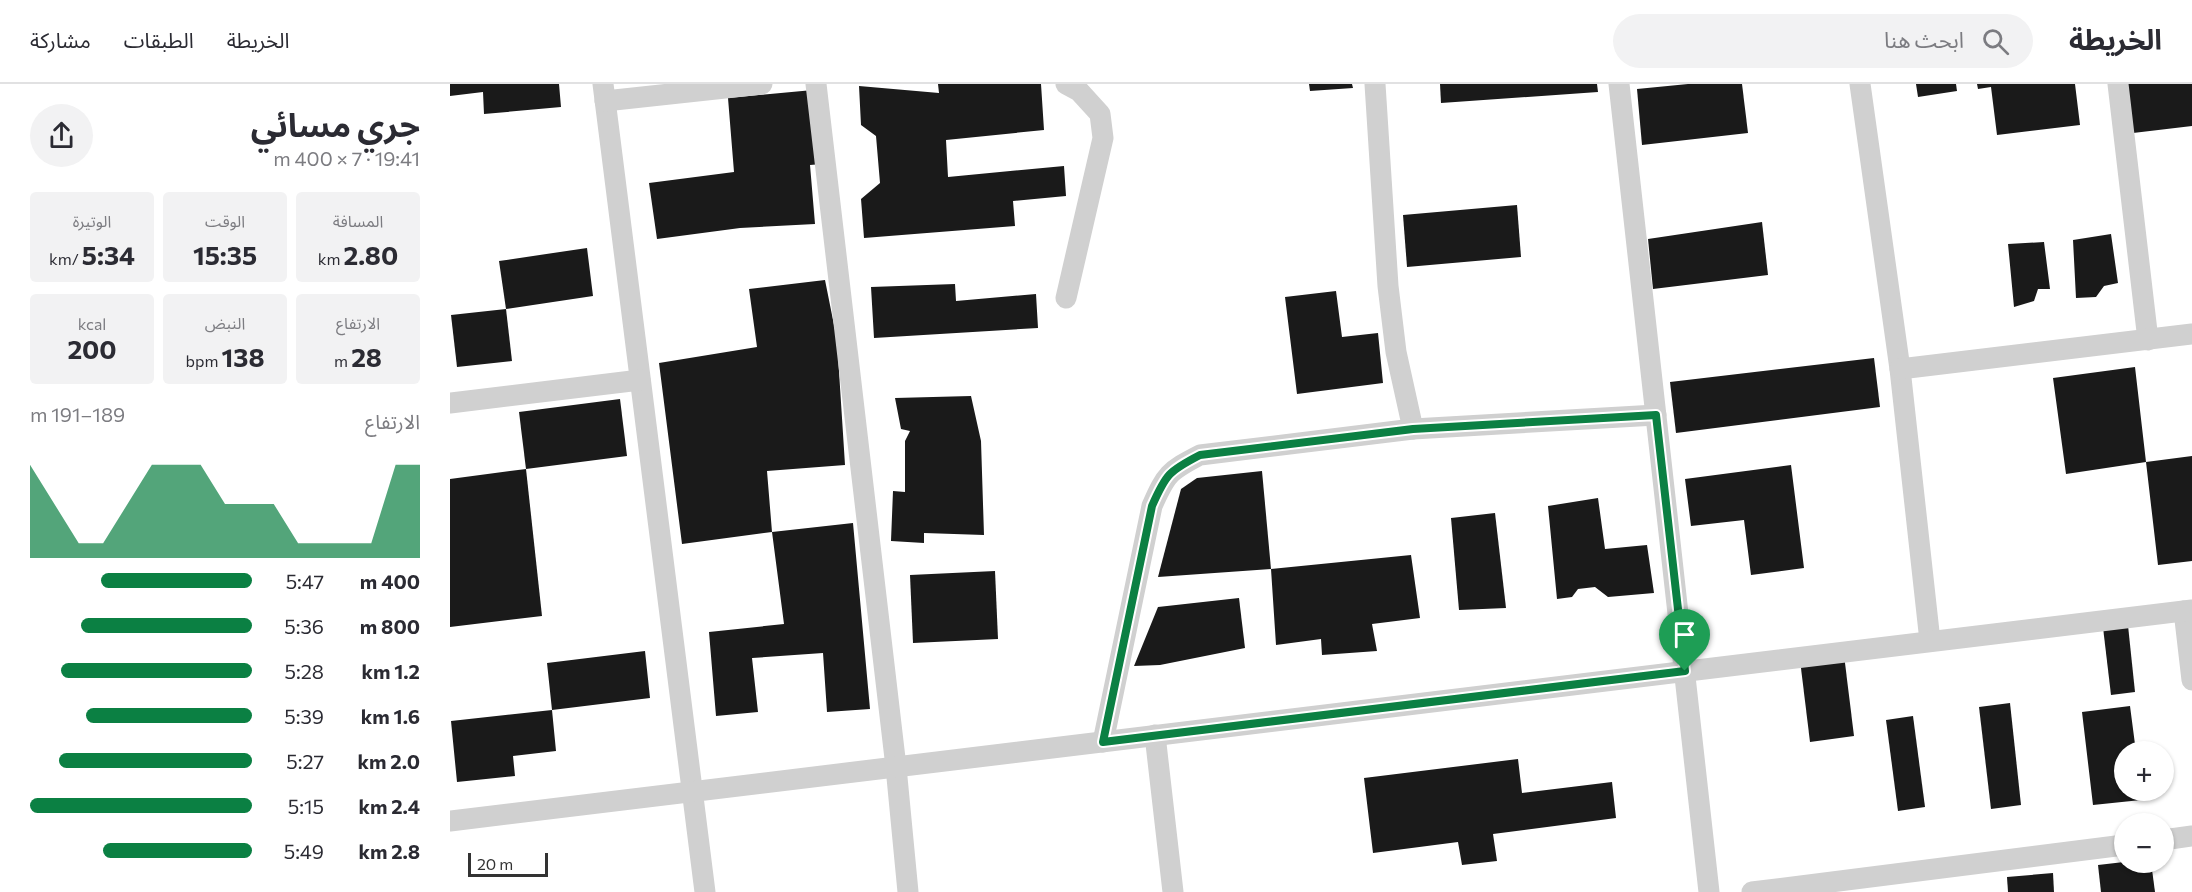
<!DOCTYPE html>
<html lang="ar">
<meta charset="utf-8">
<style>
:root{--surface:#fff;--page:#f2f2f3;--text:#2b2b33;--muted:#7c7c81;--line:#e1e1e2;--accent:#0b8043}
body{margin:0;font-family:Commissioner,"Noto Sans Arabic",sans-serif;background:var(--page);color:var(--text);direction:rtl;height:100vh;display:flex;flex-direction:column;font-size:22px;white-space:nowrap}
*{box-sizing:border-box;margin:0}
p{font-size:20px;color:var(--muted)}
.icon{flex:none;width:33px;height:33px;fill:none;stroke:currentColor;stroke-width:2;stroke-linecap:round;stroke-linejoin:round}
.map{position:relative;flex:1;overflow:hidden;direction:ltr}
.drawer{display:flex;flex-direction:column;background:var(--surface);width:450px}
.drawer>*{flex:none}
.tools{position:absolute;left:1664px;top:657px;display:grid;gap:12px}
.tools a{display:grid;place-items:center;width:60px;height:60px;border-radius:50%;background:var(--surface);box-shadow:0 2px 4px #0004;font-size:30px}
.scale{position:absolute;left:18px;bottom:15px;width:80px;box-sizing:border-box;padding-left:6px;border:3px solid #333;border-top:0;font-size:16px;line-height:21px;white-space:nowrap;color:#333;-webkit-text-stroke:4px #fff;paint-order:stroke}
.pin{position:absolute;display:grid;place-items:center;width:51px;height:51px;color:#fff;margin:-62px -26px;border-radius:50% 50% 50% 0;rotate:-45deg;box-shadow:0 0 6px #0007}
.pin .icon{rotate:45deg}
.round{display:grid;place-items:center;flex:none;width:63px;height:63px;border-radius:32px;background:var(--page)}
.overview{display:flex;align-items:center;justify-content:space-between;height:102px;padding:0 30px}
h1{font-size:33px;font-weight:700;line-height:45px}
.stats{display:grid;grid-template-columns:repeat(3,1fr);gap:9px;height:102px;padding:6px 30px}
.stats div{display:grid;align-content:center;border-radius:6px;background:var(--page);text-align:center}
.stats b{font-size:26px;font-weight:700}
.stats small{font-size:16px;font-weight:400}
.stats p{font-size:16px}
.chart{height:168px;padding:12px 30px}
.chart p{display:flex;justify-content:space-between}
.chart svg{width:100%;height:108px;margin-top:6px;fill:var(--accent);opacity:.7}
ul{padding:0 30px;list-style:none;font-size:20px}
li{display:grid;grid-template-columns:96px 72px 1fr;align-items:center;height:45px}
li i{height:15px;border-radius:8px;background:var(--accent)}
header{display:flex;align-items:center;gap:36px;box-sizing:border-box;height:84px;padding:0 30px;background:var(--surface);border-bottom:2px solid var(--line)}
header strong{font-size:28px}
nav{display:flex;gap:33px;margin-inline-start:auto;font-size:21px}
.search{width:420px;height:54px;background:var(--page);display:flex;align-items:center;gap:15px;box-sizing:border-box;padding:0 21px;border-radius:33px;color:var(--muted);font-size:22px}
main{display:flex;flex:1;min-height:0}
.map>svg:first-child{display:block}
.building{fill:#1a1a1a}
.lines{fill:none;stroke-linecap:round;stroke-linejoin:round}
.minor{stroke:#d0d0d0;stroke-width:21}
.route-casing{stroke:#fff;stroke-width:12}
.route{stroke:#0b8043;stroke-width:8}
</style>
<header>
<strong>الخريطة</strong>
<div class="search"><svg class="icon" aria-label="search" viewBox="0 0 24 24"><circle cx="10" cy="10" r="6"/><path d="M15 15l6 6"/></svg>ابحث هنا</div>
<nav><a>الخريطة</a><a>الطبقات</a><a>مشاركة</a></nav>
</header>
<main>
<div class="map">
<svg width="1742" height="808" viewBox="0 0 1742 808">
<rect width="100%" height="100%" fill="#fff"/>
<g class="building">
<polygon points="0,0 109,0 111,23 34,30 33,8 0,12"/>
<polygon points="488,0 591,0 594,46 496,56 498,93 614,82 616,112 563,117 565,142 414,154 411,115 430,99 426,52 411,41 409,2 489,9"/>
<polygon points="859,0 902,0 903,4 860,7"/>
<polygon points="990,0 1147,0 1148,8 991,19"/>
<polygon points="1238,0 1292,0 1298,49 1192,61 1187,5"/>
<polygon points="1466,0 1506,0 1507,7 1468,13"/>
<polygon points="1527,0 1625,0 1630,41 1547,51 1541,3 1528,5"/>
<polygon points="1677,0 1742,0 1742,42 1683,49"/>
<polygon points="363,6 372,80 360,81 365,140 290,144 207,155 199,99 284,88 278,14"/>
<polygon points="1067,121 1071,173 957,183 953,131"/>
<polygon points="1312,138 1318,191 1203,205 1198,155"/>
<polygon points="1661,150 1668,199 1654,202 1646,213 1626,214 1623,156"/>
<polygon points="1594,158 1600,205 1588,205 1584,217 1564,223 1558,160"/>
<polygon points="137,164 143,212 56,225 49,177"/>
<polygon points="375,196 387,256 395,381 317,387 322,448 232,460 209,279 307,263 299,205"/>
<polygon points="505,200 506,217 586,210 588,244 424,254 421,203"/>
<polygon points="886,207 892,253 928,249 933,299 847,310 835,213"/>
<polygon points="56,225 62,277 7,283 1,231"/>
<polygon points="1424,274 1430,323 1226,349 1220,298"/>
<polygon points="1685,283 1696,378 1742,372 1742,477 1708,481 1696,378 1616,390 1603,294"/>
<polygon points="521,312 531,357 534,451 474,449 474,459 441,457 443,407 455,408 455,357 460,347 451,345 445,314"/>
<polygon points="170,315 177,372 76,385 69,328"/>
<polygon points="1341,381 1354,484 1301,491 1294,436 1241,442 1235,395"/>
<polygon points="76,385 92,532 0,543 0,395"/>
<polygon points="812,387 821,485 708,493 731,405 747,394"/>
<polygon points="1148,414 1155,465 1197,461 1204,509 1158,513 1145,503 1128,505 1122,513 1107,515 1098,422"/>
<polygon points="1045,429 1056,524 1009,526 1001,434"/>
<polygon points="403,439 420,625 377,628 373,569 302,574 308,628 266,632 259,548 334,540 322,448"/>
<polygon points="961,471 970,534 922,540 927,567 872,571 871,555 826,561 821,485"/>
<polygon points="545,487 548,555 463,559 460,491"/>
<polygon points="789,514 795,564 710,581 684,582 708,523"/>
<polygon points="1677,532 1685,608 1661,611 1652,535"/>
<polygon points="195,567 200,614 102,626 106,667 63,672 65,692 7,698 1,637 102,626 97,579"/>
<polygon points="1394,571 1404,652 1360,658 1350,576"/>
<polygon points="1560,619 1571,721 1541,725 1529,623"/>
<polygon points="1680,622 1686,668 1674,668 1674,706 1690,706 1691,716 1643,721 1632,628"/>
<polygon points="1463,632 1475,723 1448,727 1436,636"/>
<polygon points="1068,675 1072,709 1162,698 1166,734 1043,750 1047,777 1012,781 1008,758 923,769 914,694"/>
<polygon points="1674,778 1701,778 1705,808 1651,808 1648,781"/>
<polygon points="1603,789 1604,808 1558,808 1557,793"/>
</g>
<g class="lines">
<g class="minor">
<polyline points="153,0 255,808"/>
<polyline points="366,0 446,683 458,808"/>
<polyline points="616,0 629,7 650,30 653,54 616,214"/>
<polyline points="925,0 938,202 946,268 963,345"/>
<polyline points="1169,0 1259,808"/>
<polyline points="1410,0 1450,285 1480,557"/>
<polyline points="1668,0 1698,256"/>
<polyline points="155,17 312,0"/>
<polyline points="1450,285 1742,250"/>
<polyline points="0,319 190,296"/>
<polyline points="1734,527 1742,596"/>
<polyline points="705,651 723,808"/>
<path d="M653,658L702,422C716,390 719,387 750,371L963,345L1206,331"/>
<polyline points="0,737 1742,526"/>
<polyline points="1713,756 1742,752"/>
<polyline points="1302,808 1674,761"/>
</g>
</g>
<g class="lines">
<g class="route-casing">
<path id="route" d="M1206,331L1235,587L653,658L702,422C716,390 719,387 750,371L963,345Z"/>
</g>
<use href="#route" class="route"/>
</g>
</svg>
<div class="tools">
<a>+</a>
<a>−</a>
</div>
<div class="scale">20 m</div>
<div class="pin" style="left:1235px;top:587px;background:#1e9e55"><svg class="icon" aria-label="arrive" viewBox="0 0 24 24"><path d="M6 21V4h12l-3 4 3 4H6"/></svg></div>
</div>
<section class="drawer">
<div class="overview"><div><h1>جري مسائي</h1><p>19:41 · 7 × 400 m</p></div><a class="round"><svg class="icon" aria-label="share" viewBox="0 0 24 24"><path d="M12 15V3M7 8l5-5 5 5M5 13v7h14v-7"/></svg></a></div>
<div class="stats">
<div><p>المسافة</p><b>2.80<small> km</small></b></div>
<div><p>الوقت</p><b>15:35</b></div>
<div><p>الوتيرة</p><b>5:34<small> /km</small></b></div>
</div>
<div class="stats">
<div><p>الارتفاع</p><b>28<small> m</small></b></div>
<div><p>النبض</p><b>138<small> bpm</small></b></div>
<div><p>kcal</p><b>200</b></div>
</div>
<div class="chart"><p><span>الارتفاع</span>189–191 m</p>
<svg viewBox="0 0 160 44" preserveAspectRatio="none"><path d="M0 44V6L10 22L20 38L30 38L40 22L50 6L60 6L70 6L80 22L90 22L100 22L110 38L120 38L130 38L140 38L150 6L160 6V44z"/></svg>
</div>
<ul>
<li><b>400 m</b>5:47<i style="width:68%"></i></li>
<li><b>800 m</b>5:36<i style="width:77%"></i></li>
<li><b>1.2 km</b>5:28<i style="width:86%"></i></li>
<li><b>1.6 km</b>5:39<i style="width:75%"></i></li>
<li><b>2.0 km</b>5:27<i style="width:87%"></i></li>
<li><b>2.4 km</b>5:15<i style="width:100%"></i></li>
<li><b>2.8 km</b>5:49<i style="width:67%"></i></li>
</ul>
</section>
</main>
